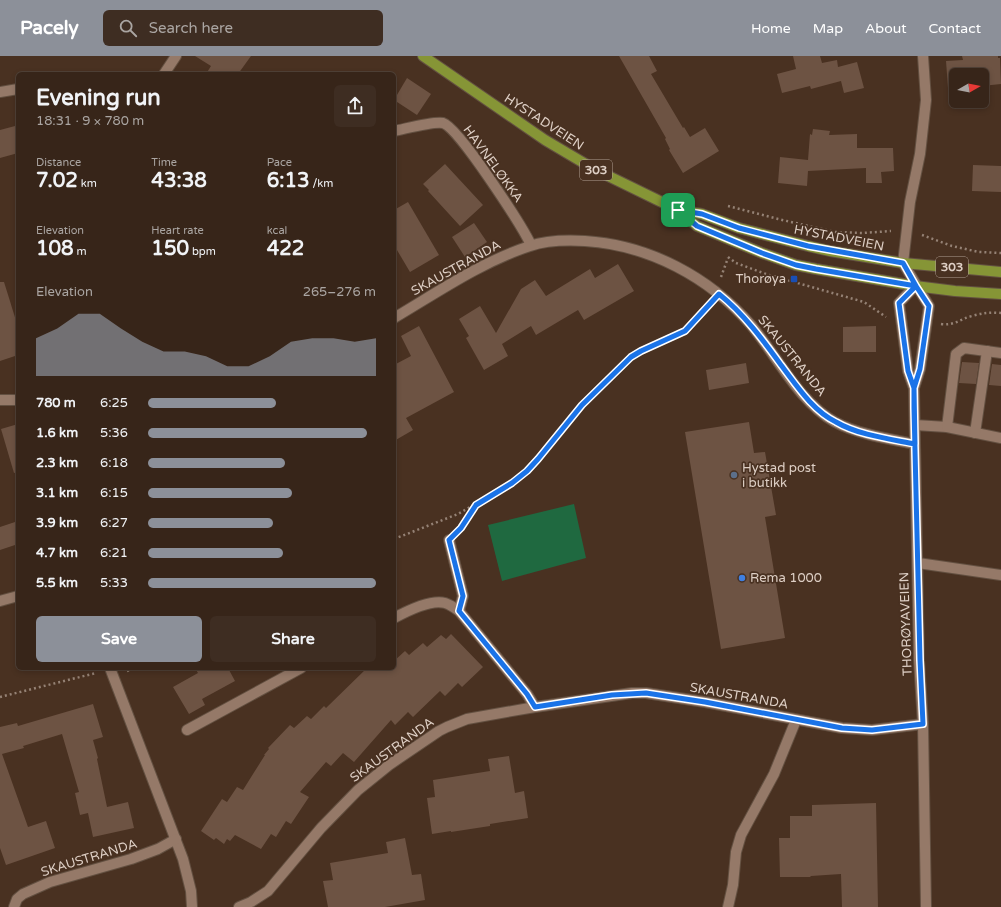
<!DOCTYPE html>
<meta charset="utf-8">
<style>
:root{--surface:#372519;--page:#3e2d22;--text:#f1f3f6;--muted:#aaa5a2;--line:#514238;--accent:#8c9099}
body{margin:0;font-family:"Varela Round",sans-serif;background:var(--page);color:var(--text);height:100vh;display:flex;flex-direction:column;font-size:15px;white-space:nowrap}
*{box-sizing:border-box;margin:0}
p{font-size:13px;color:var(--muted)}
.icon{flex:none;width:22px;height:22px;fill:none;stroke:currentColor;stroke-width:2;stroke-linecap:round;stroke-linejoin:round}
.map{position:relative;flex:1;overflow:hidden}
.drawer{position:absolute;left:16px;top:16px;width:380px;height:598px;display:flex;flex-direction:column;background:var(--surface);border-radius:6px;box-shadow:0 2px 6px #0003,0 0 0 1px var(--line)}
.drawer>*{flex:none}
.needle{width:26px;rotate:81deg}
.fabs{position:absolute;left:949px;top:12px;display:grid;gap:8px}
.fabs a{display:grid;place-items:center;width:40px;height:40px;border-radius:6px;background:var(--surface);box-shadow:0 2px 6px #0003,0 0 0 1px var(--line);font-size:20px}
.pin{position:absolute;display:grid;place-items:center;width:34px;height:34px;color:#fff;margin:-17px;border-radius:8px;box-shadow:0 2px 6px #0006}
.round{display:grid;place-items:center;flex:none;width:42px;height:42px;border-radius:6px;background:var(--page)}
.head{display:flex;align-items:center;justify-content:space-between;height:68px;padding:0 20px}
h1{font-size:22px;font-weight:800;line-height:30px}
.stats{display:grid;grid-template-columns:repeat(3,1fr);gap:6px;height:68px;padding:4px 20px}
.stats div{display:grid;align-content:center}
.stats b{font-size:20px;font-weight:800}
.stats small{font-size:11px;font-weight:400}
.stats p{font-size:11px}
.chart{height:112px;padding:8px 20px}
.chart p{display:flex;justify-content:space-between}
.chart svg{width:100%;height:72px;margin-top:4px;fill:var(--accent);opacity:.7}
.action{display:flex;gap:8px;margin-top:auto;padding:8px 20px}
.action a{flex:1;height:46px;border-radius:6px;background:var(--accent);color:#fff;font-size:16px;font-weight:800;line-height:46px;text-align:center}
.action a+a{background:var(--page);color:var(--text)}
ul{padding:0 20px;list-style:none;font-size:13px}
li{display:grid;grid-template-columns:64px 48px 1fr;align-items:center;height:30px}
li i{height:10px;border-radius:5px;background:var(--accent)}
header{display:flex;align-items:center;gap:24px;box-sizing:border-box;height:56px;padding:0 20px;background:var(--accent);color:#fff}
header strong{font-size:19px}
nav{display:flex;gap:22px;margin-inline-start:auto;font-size:14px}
.search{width:280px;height:36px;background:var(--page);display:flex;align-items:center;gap:10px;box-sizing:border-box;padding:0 14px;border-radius:6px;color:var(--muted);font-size:15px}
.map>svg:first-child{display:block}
.green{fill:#1f6940}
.building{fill:#6d5343}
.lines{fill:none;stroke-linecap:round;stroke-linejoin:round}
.minor-casing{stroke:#635041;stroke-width:12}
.major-casing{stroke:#635041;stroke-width:12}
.path{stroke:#958275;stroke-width:2.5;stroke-dasharray:2 3;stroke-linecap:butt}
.minor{stroke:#957968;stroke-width:10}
.major{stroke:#869536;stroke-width:10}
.route-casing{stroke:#fff;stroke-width:8}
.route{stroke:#1a73e8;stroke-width:5}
.transit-dot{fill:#1a4fb4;stroke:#493121;stroke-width:1.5}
.service-dot{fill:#5c6f8a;stroke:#493121;stroke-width:1.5}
.shop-dot{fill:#3f7fe0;stroke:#493121;stroke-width:1.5}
.labels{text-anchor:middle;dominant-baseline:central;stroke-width:3.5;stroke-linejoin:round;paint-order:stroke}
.shield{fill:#493121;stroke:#b1a094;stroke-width:1}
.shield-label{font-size:12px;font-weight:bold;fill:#decfc5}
.street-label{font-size:13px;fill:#decfc5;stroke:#493121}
.poi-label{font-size:13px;fill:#decfc5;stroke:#493121;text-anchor:start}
</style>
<header>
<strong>Pacely</strong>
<div class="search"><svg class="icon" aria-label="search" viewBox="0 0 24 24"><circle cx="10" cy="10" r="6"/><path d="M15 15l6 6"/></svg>Search here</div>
<nav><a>Home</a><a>Map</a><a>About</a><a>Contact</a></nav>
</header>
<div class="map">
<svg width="1001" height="851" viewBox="0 0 1001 851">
<rect width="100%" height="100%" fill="#493121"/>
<polygon class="green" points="574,448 586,502 502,525 488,469"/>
<g class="building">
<polygon points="195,0 251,0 238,18 206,18 211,10"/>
<polygon points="619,0 649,0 657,15 651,18 683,72 684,71 690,81 705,72 719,95 683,117 669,94 670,93 665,83 666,82"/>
<polygon points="793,0 820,0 822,7 837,4 838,11 857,6 864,32 844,37 841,25 811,33 810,30 782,37 777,18 796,13"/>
<polygon points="962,0 998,0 998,2 1000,2 1001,28 982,30 982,19 956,19 956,31 948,32 946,5 963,4"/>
<polygon points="407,22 431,38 417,59 394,44"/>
<polygon points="15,70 15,74 18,73 18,97 0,102 0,74"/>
<polygon points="813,73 830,75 829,79 857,78 857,92 893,92 894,115 881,116 882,127 866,127 866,112 808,115 807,130 778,127 780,101 808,104 810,78 812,79"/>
<polygon points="445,108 483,149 460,170 428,135 429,134 423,128"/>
<polygon points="973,109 1001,110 1001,136 972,135"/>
<polygon points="408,146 439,199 410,216 394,189 394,154"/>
<polygon points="474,167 487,186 465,201 452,181"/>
<polygon points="618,208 634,235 584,264 578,254 536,279 531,270 502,288 508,300 484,314 466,282 469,280 459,263 480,250 496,277 521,233 535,224 546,240 590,213 595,222"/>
<polygon points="0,226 4,226 18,271 18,299 0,305"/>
<polygon points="419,270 454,336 406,362 413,374 394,385 394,309 411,300 401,280"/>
<polygon points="876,270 876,296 843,296 843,271"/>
<polygon points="962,306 979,307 976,328 959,327"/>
<polygon points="746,307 749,327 709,334 706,314"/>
<polygon points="992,308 1001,309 1001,330 989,329"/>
<polygon points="749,366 754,397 765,396 776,459 765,461 785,582 721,593 685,376"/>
<polygon points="18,368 18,416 14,417 1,373"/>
<polygon points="18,465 18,488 0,494 0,471"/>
<polygon points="451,578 483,611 462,631 458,627 445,640 440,635 413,661 408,656 395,669 391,664 354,706 343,697 331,710 326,706 300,736 309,741 291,768 286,765 276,781 271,778 261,793 235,779 230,785 227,783 224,788 216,782 214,784 201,775 222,743 227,746 237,731 243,734 265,699 264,699 269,693 268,692 290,669 294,672 307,660 311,663 324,650 326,652 367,612 394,612 394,605 405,595 409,599 423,587 427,591 441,579 446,583"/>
<polygon points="195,612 228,612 235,625 202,643 205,649 189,658 173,631 198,617"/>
<polygon points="93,648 103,681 93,684 98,702 97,703 107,751 128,746 134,772 93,781 88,757 80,759 75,737 79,736 62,678 23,690 24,692 2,698 28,771 46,765 55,792 6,809 0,792 0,671 17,667 18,670"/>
<polygon points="509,700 515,737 524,735 528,762 490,768 490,770 451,776 451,775 432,778 427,742 435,741 433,724 490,715 488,703"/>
<polygon points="876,747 878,851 842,851 841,818 811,820 810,821 780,821 779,782 790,782 790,760 812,760 812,749"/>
<polygon points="405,782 412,819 421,818 425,844 385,851 328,851 323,825 333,824 330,807 388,797 386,786"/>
</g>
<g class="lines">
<g class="minor-casing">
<g id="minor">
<polyline points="164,18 176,0"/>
<polyline points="0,36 18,33"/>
<path d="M394,75C405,73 433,65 443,67C459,72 522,170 531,189"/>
<polyline points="915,230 899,247 908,315 914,332 919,604 923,668 926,851"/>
<path d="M394,262C438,236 481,206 530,190C547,184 566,184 585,185C649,189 709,221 751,269C777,300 799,346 835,366C857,378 890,383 915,388"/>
<polyline points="914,332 920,313 929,250 903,207 910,146 920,98 926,44 923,0"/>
<polyline points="0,344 18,344"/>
<polyline points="915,369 947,371 1001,382"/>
<polyline points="947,371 956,298 964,292 1001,297"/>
<polyline points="975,377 987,295"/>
<polyline points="449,484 463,540 459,555"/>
<polyline points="918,507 1001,519"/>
<polyline points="0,545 18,540"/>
<path d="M394,562C407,555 431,543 445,547C451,549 455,552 459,555L527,638L535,651"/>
<polyline points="110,612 183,803 191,835 192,851"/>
<polyline points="187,674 301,612"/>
<polyline points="14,851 17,843 23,838 50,826 131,803 158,793 176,783"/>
<polyline points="239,851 251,846 268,835 321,772 358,734 389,709 439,675 447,671 467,663 535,651 632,637 646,637 705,646 842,672 872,674 923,668"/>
<polyline points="728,851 733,829 736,796 741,779 774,718 796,664"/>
</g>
</g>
<g class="major-casing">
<g id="major">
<polyline points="423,0 545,84 594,113 678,154 697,170 762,197 796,209 816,213 915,230 955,235 1001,238"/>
<polyline points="678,154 702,158 739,172 808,190 830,195 903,207 1001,216"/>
</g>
</g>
<g class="path">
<polyline points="728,150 778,163 835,176 863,177 891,175"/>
<polyline points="922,179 952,190 979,196 1001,197"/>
<polyline points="728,201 736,207 766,218 864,246 886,261"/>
<polyline points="721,221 728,202"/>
<path d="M941,268C954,270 960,263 972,260C982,257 991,256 1001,257"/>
<polyline points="458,475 476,449"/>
<polyline points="394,483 458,458 512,427 527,415 538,403 582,349 625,308 641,295 685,275 709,250"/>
<polyline points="127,615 135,612"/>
<polyline points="0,641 96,617"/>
</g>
<use href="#minor" class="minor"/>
<use href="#major" class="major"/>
</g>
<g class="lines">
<g class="route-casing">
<path id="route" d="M678,154L697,170L762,197L796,209L816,213L916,230L929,250L920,313L914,332V352L920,604L923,668L872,674L842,672L705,646L646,637L612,639L535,651L527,638L459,555L463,540L449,484L461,472L476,449L512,427L527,415L538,403L582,349L631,301L641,295L685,275L719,238C744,258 763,284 781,309C797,330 812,354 836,366C858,379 890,383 915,388L914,332L908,315L899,247L916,230L903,207L808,190L739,172L702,158L678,154"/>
</g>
<use href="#route" class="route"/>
</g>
<rect class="transit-dot" x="790" y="219" width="8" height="8" rx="2"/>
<circle class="service-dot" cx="734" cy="419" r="4"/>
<circle class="shop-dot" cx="742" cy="522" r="4"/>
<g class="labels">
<g class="shield">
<rect x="580" y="104" width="32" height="20" rx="3"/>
<rect x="936" y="201" width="32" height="20" rx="3"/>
</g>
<g class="shield-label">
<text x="596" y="114">303</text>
<text x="952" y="211">303</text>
</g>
<g class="street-label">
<text transform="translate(544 66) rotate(33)">HYSTADVEIEN</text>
<text transform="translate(493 108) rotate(54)">HAVNELØKKA</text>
<text transform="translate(839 182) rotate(11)">HYSTADVEIEN</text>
<text transform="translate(456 212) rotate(-29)">SKAUSTRANDA</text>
<text transform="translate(792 300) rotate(51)">SKAUSTRANDA</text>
<text transform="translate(906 568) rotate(-92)">THORØYAVEIEN</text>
<text transform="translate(739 640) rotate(10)">SKAUSTRANDA</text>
<text transform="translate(392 694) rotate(-36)">SKAUSTRANDA</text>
<text transform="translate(89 802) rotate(-17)">SKAUSTRANDA</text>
</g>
<g class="poi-label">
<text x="786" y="223" text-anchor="end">Thorøya</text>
<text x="742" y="412">Hystad post<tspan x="742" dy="15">i butikk</tspan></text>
<text x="750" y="522">Rema 1000</text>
</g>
</g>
</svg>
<div class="fabs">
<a><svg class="needle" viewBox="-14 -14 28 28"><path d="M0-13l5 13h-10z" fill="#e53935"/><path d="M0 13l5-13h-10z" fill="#aaa5a2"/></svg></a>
</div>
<div class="pin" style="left:678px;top:154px;background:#1e9e55"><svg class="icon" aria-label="arrive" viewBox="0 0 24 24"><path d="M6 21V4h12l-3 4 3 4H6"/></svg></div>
<section class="drawer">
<div class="head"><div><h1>Evening run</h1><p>18:31 · 9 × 780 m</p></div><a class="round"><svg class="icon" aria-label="share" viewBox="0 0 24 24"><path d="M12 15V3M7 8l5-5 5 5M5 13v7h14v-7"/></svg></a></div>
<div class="stats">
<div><p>Distance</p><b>7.02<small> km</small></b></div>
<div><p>Time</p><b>43:38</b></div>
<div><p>Pace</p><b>6:13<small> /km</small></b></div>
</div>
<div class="stats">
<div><p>Elevation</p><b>108<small> m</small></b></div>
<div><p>Heart rate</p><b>150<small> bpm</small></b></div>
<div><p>kcal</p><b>422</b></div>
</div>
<div class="chart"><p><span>Elevation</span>265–276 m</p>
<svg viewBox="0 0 160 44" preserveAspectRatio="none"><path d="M0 44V21L10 15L20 6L30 6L40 15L50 23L60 29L70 29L80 32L90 38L100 38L110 32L120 23L130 21L140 21L150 23L160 21V44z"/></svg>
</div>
<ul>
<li><b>780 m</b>6:25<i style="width:56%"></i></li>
<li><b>1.6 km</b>5:36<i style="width:96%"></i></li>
<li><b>2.3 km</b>6:18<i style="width:60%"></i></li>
<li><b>3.1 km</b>6:15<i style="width:63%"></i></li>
<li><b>3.9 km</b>6:27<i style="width:55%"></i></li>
<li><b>4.7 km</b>6:21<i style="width:59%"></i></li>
<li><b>5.5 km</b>5:33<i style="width:100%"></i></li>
</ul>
<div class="action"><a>Save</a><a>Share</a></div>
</section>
</div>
